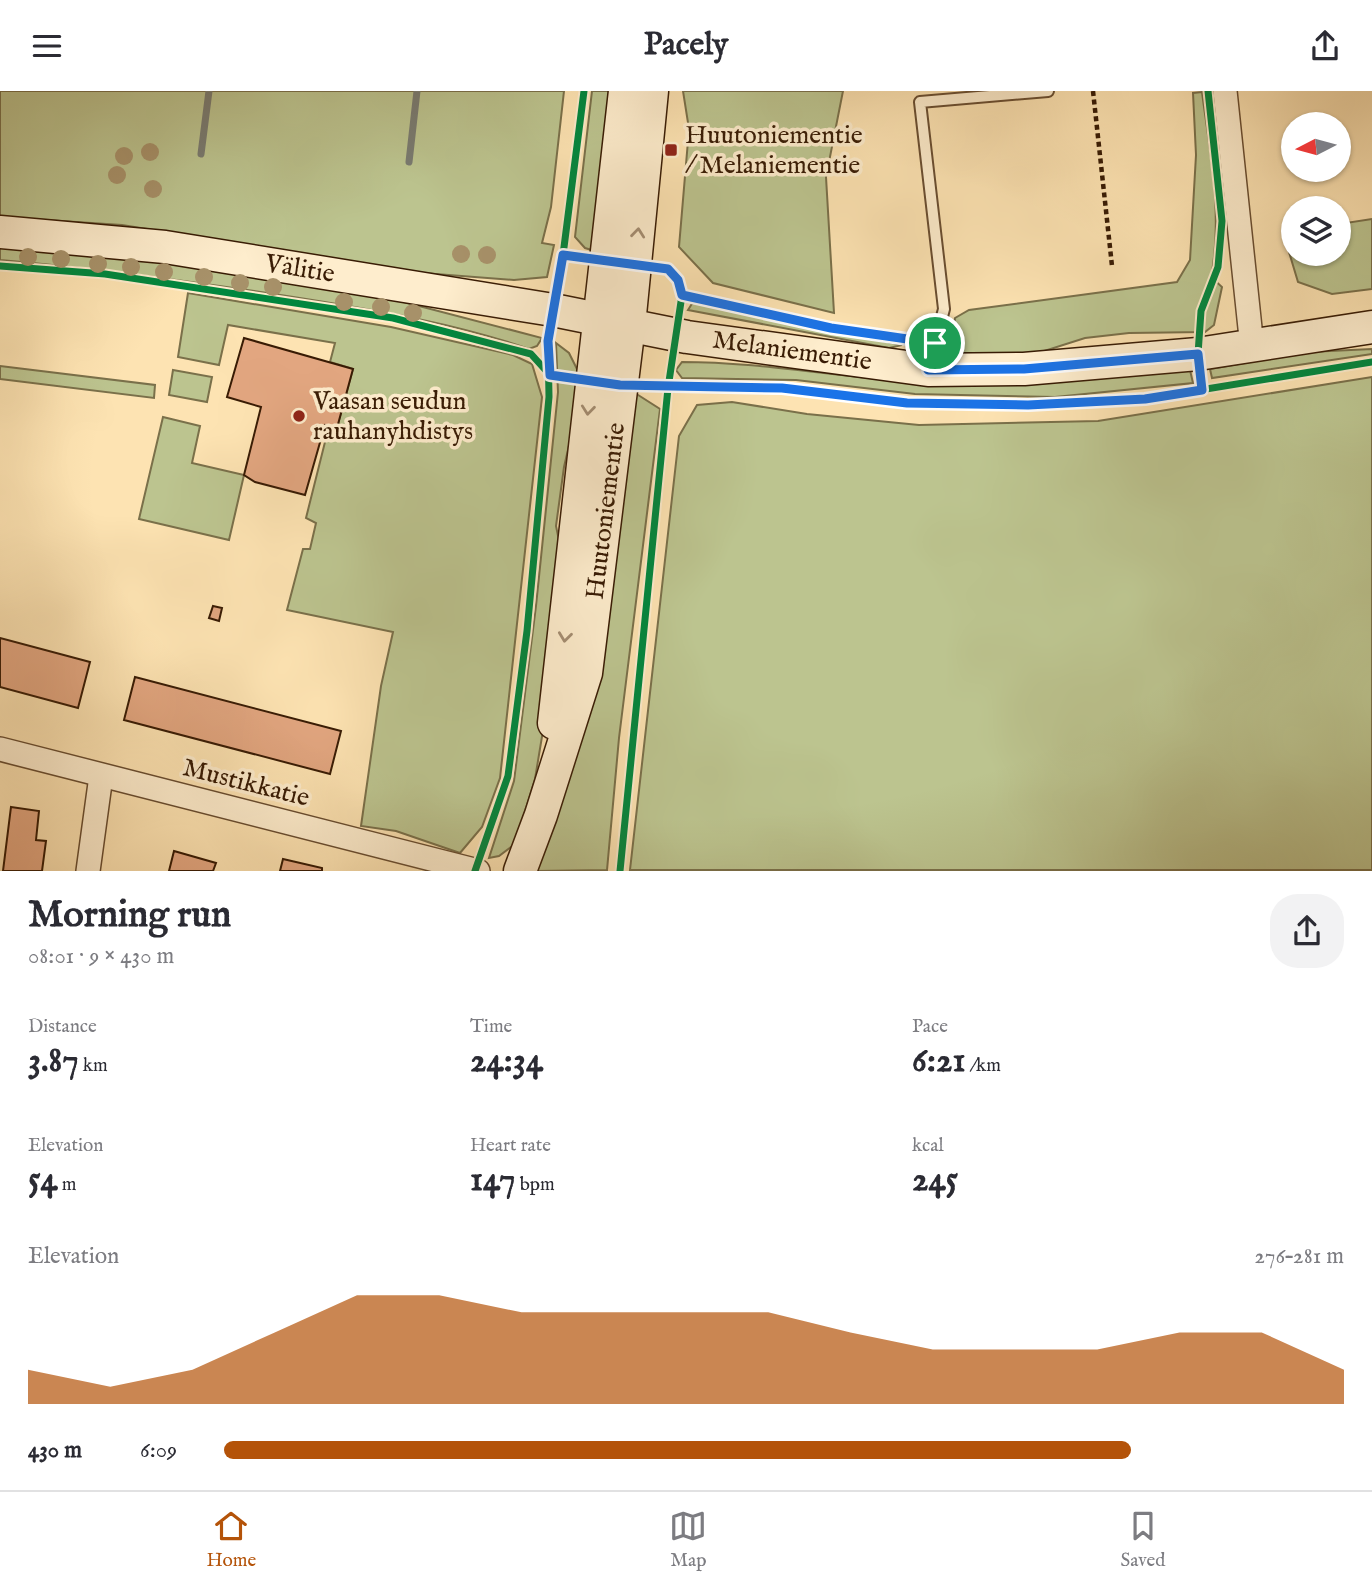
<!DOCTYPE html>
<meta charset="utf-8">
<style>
:root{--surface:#fff;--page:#f2f2f3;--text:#2b2b33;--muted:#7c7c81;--line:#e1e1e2;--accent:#b45309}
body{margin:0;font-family:"IM FELL English",serif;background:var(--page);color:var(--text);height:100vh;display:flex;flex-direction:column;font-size:26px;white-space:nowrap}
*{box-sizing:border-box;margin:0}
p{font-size:23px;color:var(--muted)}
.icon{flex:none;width:38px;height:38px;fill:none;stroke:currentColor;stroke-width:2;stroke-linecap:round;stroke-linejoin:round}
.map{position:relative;height:780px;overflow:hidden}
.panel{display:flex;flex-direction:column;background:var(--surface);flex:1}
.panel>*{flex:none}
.needle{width:46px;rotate:264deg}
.tools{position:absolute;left:1281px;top:21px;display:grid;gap:14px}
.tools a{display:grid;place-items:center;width:70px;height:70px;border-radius:50%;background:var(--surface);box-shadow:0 2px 5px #0004;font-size:35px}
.pin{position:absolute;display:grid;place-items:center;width:60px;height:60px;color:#fff;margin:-30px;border:4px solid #fff;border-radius:50%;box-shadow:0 2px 7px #0007}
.round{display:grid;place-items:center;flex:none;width:74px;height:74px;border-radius:28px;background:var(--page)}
.overview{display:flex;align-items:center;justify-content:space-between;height:119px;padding:0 28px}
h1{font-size:38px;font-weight:700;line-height:52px}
.stats{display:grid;grid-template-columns:repeat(3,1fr);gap:10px;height:119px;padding:7px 28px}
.stats div{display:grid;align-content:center}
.stats b{font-size:35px;font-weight:700}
.stats small{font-size:19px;font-weight:400}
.stats p{font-size:19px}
.chart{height:196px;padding:14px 28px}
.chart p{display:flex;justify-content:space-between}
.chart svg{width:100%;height:126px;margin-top:7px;fill:var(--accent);opacity:.7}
ul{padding:0 28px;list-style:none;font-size:23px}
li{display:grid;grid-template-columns:112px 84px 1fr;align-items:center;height:52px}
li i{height:18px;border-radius:9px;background:var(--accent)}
header{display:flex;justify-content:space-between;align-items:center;height:91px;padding:0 28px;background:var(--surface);font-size:32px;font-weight:700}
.tab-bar{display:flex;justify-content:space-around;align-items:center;height:98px;border-top:2px solid var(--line);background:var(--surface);font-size:19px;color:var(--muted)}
.tab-bar a{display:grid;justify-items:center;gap:4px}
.tab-bar .current{color:var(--accent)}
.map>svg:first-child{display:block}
.green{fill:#bcc48f;stroke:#7a704a;stroke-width:2}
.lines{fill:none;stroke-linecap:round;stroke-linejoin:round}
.stream{stroke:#797b71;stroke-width:7}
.building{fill:#e2a680;stroke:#381b04;stroke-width:2}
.lane-casing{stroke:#694d30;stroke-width:14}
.street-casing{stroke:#694d30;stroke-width:26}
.secondary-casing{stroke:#381b04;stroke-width:35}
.path{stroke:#381b04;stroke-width:4.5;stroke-dasharray:5 3.5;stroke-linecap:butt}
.lane{stroke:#feedcd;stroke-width:10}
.street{stroke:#feedcd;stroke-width:23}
.secondary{stroke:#feedcd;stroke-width:32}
.cycleway-casing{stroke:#feedcd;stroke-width:11}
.cycleway{stroke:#00873e;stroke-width:7}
.tree{fill:#a79169}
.oneway{stroke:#a58e73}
.route-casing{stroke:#fff;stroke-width:14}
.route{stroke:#1a73e8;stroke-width:9}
.poi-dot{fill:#8f2418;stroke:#feedcd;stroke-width:2.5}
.labels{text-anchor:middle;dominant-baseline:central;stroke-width:7;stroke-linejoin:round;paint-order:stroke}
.poi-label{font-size:26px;fill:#381b04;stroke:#feedcd;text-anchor:start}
.street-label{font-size:26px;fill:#381b04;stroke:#feedcd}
</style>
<header><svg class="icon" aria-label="menu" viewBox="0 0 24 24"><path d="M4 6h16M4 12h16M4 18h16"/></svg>Pacely<svg class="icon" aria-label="share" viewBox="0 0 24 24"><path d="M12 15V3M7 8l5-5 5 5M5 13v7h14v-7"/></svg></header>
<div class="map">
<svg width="1372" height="780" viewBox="0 0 1372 780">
<rect width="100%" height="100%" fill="#fde3b2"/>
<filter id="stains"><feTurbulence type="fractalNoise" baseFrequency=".00286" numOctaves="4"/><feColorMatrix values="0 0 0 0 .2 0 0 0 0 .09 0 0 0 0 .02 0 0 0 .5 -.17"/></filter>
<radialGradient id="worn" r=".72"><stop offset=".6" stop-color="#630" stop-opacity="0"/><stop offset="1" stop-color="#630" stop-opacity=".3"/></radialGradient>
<g class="green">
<polygon points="0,0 564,0 551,116 542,152 554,154 547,186 514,189 423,182 122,134 0,126"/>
<polygon points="592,0 615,0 595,160 585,157 575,146"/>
<polygon points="683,0 843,0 826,86 834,222 713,192 679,156 689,38"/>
<path d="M1202,1C1210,62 1223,125 1211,186L1222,196L1214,234L1205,241L1129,242L1085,247L1038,262H960L952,252L955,227L969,219L1177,191L1190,169L1196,64L1193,2Z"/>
<polygon points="1372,128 1372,198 1332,203 1298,191 1283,141 1293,140 1293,163 1339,163 1339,133"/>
<path d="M0,155L168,170L396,209L542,247L537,255L529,258C458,233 381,220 306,208C204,192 103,178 0,169Z"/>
<polygon points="188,202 391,236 513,264 532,273 542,306 500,687 482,736 460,762 396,740 361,735 381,595 393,541 287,519 303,458 310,458 316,432 306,427 327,343 335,344 353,278 330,271 335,252 228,234 219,274 178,266"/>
<polygon points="693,211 902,254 889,257 688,219"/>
<polygon points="556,252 569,262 578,280 581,303 564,376 556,435 563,469 552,585 535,688 515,753 499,765 489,767 514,690 536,515 558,301"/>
<polygon points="1372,258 1372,263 1212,287 1210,278 1309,261"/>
<path d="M682,271C760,271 837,286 915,291C1007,297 1099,288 1190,279L1193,292L1055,306L915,303L796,289L682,287L676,279Z"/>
<polygon points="0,275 155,294 154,307 0,288"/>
<polygon points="173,279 212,286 207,311 169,304"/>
<polygon points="1372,286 1372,779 630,779 679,345 697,314 732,311 807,323 919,334 1098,330"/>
<polygon points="635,302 660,318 619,647 607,779 535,780"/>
<polygon points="163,326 200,335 192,372 244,384 229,449 139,428"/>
</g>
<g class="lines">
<g class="stream">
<polyline points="201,63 209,0"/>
<polyline points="409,71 417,0"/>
</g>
</g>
<g class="building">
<polygon points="244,247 353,278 337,337 325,334 305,404 255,391 244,384 261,316 227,306"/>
<polygon points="213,515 222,517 219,530 209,527"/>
<polygon points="0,547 90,571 78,617 0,596"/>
<polygon points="135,586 341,640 330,683 124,629"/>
<polygon points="11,716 39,720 36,749 46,750 42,780 3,780"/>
<polygon points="174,760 216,772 213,780 169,780"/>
<polygon points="283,768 322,777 322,780 280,780"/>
</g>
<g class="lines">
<g class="lane-casing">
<polyline id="lane" points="929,275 944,218 920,11 1048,0"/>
</g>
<g class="street-casing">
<g id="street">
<polyline points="1225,0 1252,256"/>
<polyline points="0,658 478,780"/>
<polyline points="88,780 101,685"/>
</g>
</g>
<g class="secondary-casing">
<g id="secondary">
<polyline points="0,141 165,156 553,219 687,246 928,279 1024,278 1198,263 1372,236"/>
<polyline points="554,632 625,0"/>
<polyline points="520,780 541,724 586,582 629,234 652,0"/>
</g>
</g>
<polyline class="path" points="1093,0 1112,175"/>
<use href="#lane" class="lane"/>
<use href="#street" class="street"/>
<use href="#secondary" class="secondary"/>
<g class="cycleway-casing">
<g id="cycleway">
<polyline points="563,164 669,178 678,189 682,204 668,297 620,780"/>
<polyline points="0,175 105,183 393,227 531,263 550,284 620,294 782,297 907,312 1028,314 1145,308 1372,271"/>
<polyline points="682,204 831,237 935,252"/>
<polyline points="1202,299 1198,263 1201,220 1218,176 1222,130 1208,0"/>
<polyline points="475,780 508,685 527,540 549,306 548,250 563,164 584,0"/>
</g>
</g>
<use href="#cycleway" class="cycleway"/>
</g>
<g class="tree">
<circle cx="150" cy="61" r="9"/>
<circle cx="124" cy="65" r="9"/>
<circle cx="117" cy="84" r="9"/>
<circle cx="153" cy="98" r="9"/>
<circle cx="461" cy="163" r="9"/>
<circle cx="487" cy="164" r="9"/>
<circle cx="28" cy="166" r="9"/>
<circle cx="61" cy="168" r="9"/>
<circle cx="98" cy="173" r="9"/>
<circle cx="131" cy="176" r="9"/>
<circle cx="164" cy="181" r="9"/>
<circle cx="204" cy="186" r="9"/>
<circle cx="240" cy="192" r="9"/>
<circle cx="273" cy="196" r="9"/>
<circle cx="344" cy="211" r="9"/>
<circle cx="381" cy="216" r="9"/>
<circle cx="413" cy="222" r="9"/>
</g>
<defs><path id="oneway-chevron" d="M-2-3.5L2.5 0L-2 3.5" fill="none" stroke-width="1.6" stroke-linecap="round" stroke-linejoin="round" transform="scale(1.75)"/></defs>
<g class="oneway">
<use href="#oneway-chevron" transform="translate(638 142) rotate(-84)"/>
<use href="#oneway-chevron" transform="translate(588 319) rotate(96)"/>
<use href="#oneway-chevron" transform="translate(565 546) rotate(97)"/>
</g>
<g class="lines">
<g class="route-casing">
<polygon id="route" points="563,164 668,178 678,189 682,204 831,237 935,252 928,279 1024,278 1198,263 1202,299 1145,308 1028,314 907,312 782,297 620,294 550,284 548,250"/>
</g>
<use href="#route" class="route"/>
</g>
<g class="poi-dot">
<rect x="664" y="52" width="14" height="14" rx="3.5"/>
<circle cx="299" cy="325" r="7"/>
</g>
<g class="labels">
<g class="poi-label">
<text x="685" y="44">Huutoniementie<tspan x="685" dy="30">/ Melaniementie</tspan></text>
<text x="313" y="310">Vaasan seudun<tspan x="313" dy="30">rauhanyhdistys</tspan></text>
</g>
<g class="street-label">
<text transform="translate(300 178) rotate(9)">Välitie</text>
<text transform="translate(792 260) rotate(8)">Melaniementie</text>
<text transform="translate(606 420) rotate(-83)">Huutoniementie</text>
<text transform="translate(246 692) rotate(14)">Mustikkatie</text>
</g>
</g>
<rect width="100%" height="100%" filter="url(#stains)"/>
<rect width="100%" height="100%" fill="url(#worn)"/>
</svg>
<div class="tools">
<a><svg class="needle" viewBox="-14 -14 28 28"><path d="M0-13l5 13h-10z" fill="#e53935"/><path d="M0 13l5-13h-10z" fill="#7c7c81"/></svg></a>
<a><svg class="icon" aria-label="layers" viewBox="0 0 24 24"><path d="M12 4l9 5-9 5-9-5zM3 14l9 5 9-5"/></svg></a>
</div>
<div class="pin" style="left:935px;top:252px;background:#1e9e55"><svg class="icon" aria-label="arrive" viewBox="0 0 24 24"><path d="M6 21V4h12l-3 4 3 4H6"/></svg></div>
</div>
<section class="panel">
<div class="overview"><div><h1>Morning run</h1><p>08:01 · 9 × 430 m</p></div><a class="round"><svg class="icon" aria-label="share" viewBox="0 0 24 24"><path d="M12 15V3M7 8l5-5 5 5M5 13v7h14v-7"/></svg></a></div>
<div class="stats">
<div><p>Distance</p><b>3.87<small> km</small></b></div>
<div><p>Time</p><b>24:34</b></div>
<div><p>Pace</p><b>6:21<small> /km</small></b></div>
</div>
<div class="stats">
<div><p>Elevation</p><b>54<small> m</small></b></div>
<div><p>Heart rate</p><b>147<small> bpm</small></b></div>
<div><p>kcal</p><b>245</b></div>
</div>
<div class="chart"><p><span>Elevation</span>276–281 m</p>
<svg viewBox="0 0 160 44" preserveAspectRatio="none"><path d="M0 44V32L10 38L20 32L30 19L40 6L50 6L60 12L70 12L80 12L90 12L100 19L110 25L120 25L130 25L140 19L150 19L160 32V44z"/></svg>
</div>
<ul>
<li><b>430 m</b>6:09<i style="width:81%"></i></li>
</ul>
</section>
<nav class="tab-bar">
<a class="current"><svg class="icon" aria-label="home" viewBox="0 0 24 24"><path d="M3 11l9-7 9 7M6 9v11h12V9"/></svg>Home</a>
<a><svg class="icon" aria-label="map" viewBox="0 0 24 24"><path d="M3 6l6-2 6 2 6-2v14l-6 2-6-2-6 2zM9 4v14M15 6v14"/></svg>Map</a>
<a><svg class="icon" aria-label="saved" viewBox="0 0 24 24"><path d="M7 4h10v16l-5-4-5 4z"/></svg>Saved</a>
</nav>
